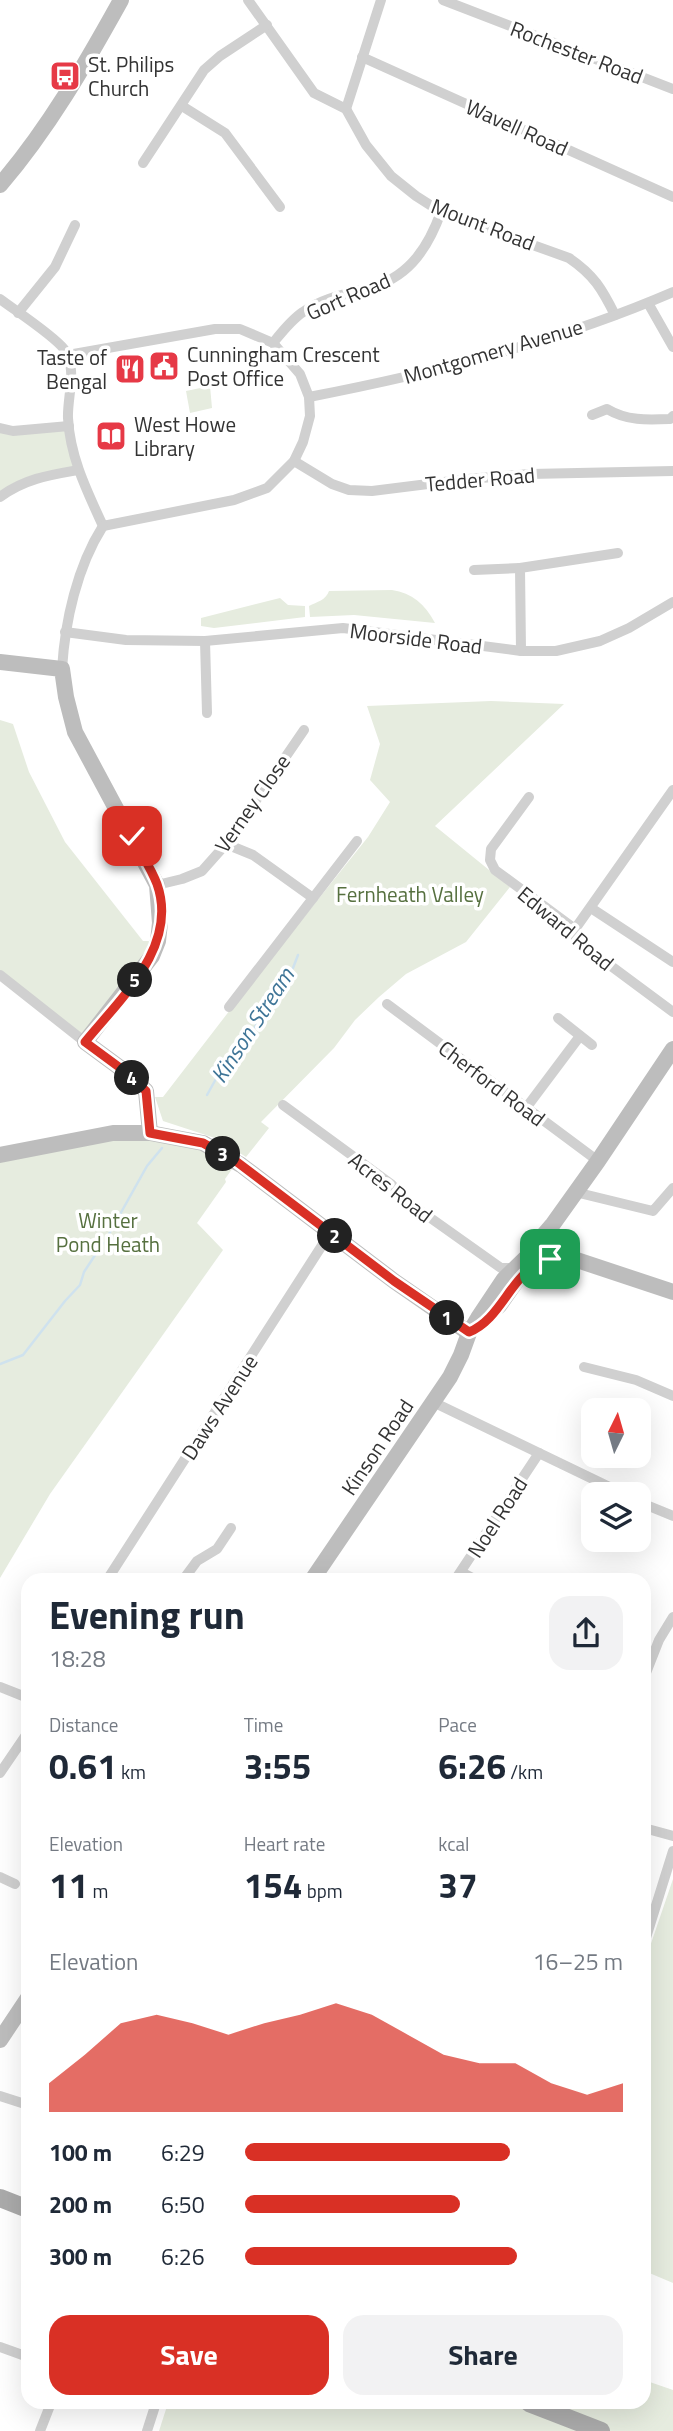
<!DOCTYPE html>
<meta charset="utf-8">
<style>
:root{--surface:#fff;--page:#f2f2f3;--text:#1f2937;--muted:#747a83;--accent:#d93025}
body{margin:0;font-family:"Titillium Web",sans-serif;background:var(--page);color:var(--text);height:100vh;display:flex;flex-direction:column;font-size:26px;white-space:nowrap}
*{box-sizing:border-box;margin:0}
p{font-size:23px;color:var(--muted)}
.icon{flex:none;width:38px;height:38px;fill:none;stroke:currentColor;stroke-width:2;stroke-linecap:round;stroke-linejoin:round}
.map{position:relative;flex:1;overflow:hidden}
.panel{position:absolute;left:21px;top:1573px;width:630px;height:836px;display:flex;flex-direction:column;background:var(--surface);border-radius:21px;box-shadow:0 7px 28px #0002}
.panel>*{flex:none}
.needle{width:46px;rotate:5deg}
.controls{position:absolute;left:581px;top:1398px;display:grid;gap:14px}
.controls a{display:grid;place-items:center;width:70px;height:70px;border-radius:14px;background:var(--surface);box-shadow:0 7px 28px #0002;font-size:35px}
.pin{position:absolute;display:grid;place-items:center;width:60px;height:60px;color:#fff;margin:-30px;border-radius:14px;box-shadow:0 4px 10px #0006}
.km{position:absolute;width:35px;height:35px;margin:-18px;border-radius:50%;background:#222;color:#fff;font-size:19px;line-height:35px;text-align:center}
.round{display:grid;place-items:center;flex:none;width:74px;height:74px;border-radius:21px;background:var(--page)}
.overview{display:flex;align-items:center;justify-content:space-between;height:119px;padding:0 28px}
h1{font-size:38px;font-weight:700;line-height:52px}
.stats{display:grid;grid-template-columns:repeat(3,1fr);gap:10px;height:119px;padding:7px 28px}
.stats div{display:grid;align-content:center}
.stats b{font-size:35px;font-weight:700}
.stats small{font-size:19px;font-weight:400}
.stats p{font-size:19px}
.chart{height:196px;padding:14px 28px}
.chart p{display:flex;justify-content:space-between}
.chart svg{width:100%;height:126px;margin-top:7px;fill:var(--accent);opacity:.7}
.button{display:flex;gap:14px;margin-top:auto;padding:14px 28px}
.button a{flex:1;height:80px;border-radius:21px;background:var(--accent);color:#fff;font-size:28px;font-weight:700;line-height:80px;text-align:center}
.button a+a{background:var(--page);color:var(--text)}
ul{padding:0 28px;list-style:none;font-size:23px}
li{display:grid;grid-template-columns:112px 84px 1fr;align-items:center;height:52px}
li i{height:18px;border-radius:9px;background:var(--accent)}
.map>svg:first-child{display:block}
.green{fill:#e6ecdf}
.lines{fill:none;stroke-linecap:round;stroke-linejoin:round}
.stream{stroke:#cfe2ee;stroke-width:2.5}
.street{stroke:#d0d0d0;stroke-width:10}
.secondary{stroke:#bdbdbd;stroke-width:16}
.primary{stroke:#ababab;stroke-width:18}
.route-casing{stroke:#fff;stroke-width:14}
.route{stroke:#d93025;stroke-width:9}
.labels{text-anchor:middle;dominant-baseline:central;stroke-width:7;stroke-linejoin:round;paint-order:stroke}
.street-label{font-size:21px;fill:#333;stroke:#fff}
.poi-label{font-size:21px;fill:#333;stroke:#fff;text-anchor:start}
.park-label{font-size:21px;fill:#56703f;stroke:#fff}
.water-label{font-size:23px;font-style:italic;fill:#3f7597;stroke:#fff}
</style>
<div class="map">
<svg width="673" height="2431" viewBox="0 0 673 2431">
<rect width="100%" height="100%" fill="#fff"/>
<g class="green">
<polygon points="210,386 212,408 190,413 186,391"/>
<polygon points="69,426 78,470 40,477 0,497 0,428"/>
<path d="M392,590C412,593 425,604 435,623L354,615L310,617L309,606C317,602 326,600 329,591Z"/>
<polygon points="280,598 288,605 305,606 305,617 214,628 201,626 201,618"/>
<polygon points="491,701 564,704 435,826 510,887 466,942 406,974 379,997 355,1020 334,1048 261,1122 269,1128 246,1157 218,1139 163,1121 155,1097 163,1097 240,997 368,837 390,802 370,780 380,744 367,706"/>
<polygon points="0,720 13,724 29,772 65,842 143,941 158,941 85,1042 0,975"/>
<polygon points="150,1133 237,1162 225,1179 226,1182 197,1223 223,1250 50,1494 0,1578 0,1155"/>
<polygon points="673,1879 673,2283 647,2272 644,2278 644,1964"/>
<polygon points="644,2380 673,2390 673,2431 601,2431 529,2403 644,2403"/>
<polygon points="168,2403 515,2403 589,2431 159,2431"/>
</g>
<g class="lines">
<g class="stream">
<polyline points="207,1095 217,1077 254,1029 267,1003 293,968 298,955"/>
<polyline points="109,1234 147,1166 162,1148"/>
<polyline points="0,1364 23,1355 65,1301 80,1285 84,1272 103,1243"/>
</g>
<g class="street">
<path d="M248,0L314,93L346,109L366,145L391,176L416,196L441,212L569,258C594,275 602,289 615,315"/>
<polyline points="443,0 673,89"/>
<polyline points="362,57 673,197"/>
<polyline points="182,106 225,133 280,207"/>
<polyline points="346,109 381,0"/>
<polyline points="143,163 204,70 220,56 267,25"/>
<path d="M0,299C16,311 53,335 64,349C78,367 67,398 68,418C70,457 87,491 103,526L234,500L267,488L294,461L303,442L310,416L309,397L300,374L273,343L240,329H215L68,355"/>
<polyline points="648,303 673,347"/>
<polyline points="18,313 55,267 75,225"/>
<path d="M273,343C282,332 291,320 303,312C324,297 351,293 375,286C411,275 429,245 441,212"/>
<path d="M309,397C433,373 557,342 673,292"/>
<path d="M592,415L607,409C627,421 647,420 670,419L673,416"/>
<polyline points="0,428 13,431 69,426"/>
<polyline points="294,461 332,484 349,490 372,491 468,479 530,474 673,471"/>
<path d="M0,497C24,479 49,475 78,470"/>
<polyline points="474,570 520,568"/>
<polyline points="65,632 126,640 205,641 343,628 521,651 556,651 600,641 629,628 673,602"/>
<polyline points="205,641 207,713"/>
<polyline points="521,651 520,568 618,553"/>
<path d="M62,669C65,621 77,567 103,526"/>
<polyline points="529,797 491,849 490,860 495,870 575,929 576,940 673,1012"/>
<polyline points="226,844 253,855 313,898"/>
<polyline points="157,885 182,879 202,871 226,844 304,730"/>
<polyline points="591,908 673,962"/>
<polyline points="575,929 673,790"/>
<polyline points="0,975 85,1042"/>
<polyline points="387,1004 598,1161"/>
<polyline points="229,1007 357,841"/>
<polyline points="558,1018 592,1045"/>
<polyline points="283,1105 391,1184 408,1202 501,1268 513,1268"/>
<polyline points="526,1108 580,1036"/>
<polyline points="575,1192 653,1211 673,1188"/>
<polyline points="584,1367 636,1380 673,1396"/>
<polyline points="433,1402 624,1494"/>
<polyline points="639,1502 673,1516"/>
<polyline points="461,1572 476,1580"/>
<polyline points="107,1580 330,1233"/>
<polyline points="183,1580 197,1561 217,1549 231,1528"/>
<polyline points="455,1580 539,1453"/>
<polyline points="644,1678 659,1640 673,1617"/>
<polyline points="0,1687 28,1698"/>
<polyline points="0,1773 28,1732"/>
<polyline points="644,1828 673,1836"/>
<polyline points="0,1877 15,1884"/>
<polyline points="644,1944 673,1851"/>
<polyline points="0,2096 28,2105"/>
<polyline points="0,2347 28,2357"/>
<polyline points="40,2431 51,2403"/>
<polyline points="147,2431 156,2403"/>
</g>
<g class="secondary">
<path d="M0,185C48,129 85,65 121,0"/>
<polyline points="0,662 62,669 66,697 75,732 157,885 160,923 158,941 152,956 85,1042 123,1070 146,1091 150,1133"/>
<polyline points="0,1155 113,1133 150,1133 203,1143 241,1165 394,1281 469,1333"/>
<polyline points="539,1241 545,1240 553,1244 555,1253 550,1259 542,1260 537,1257 534,1250 535,1245 553,1224 598,1161 673,1049"/>
<polyline points="555,1248 577,1260 673,1292"/>
<polyline points="499,1306 518,1279 542,1260"/>
<polyline points="312,1580 450,1377 461,1355 469,1333 478,1318 504,1279 534,1250"/>
<polyline points="0,2040 28,1998"/>
</g>
<g class="primary">
<polyline points="0,2198 28,2209"/>
<polyline points="529,2403 601,2431"/>
</g>
</g>
<g class="lines">
<g class="route-casing">
<path id="route" d="M132,836C140,852 151,868 157,884C179,946 120,999 85,1042L123,1070L146,1091L150,1133L203,1143L237,1162L394,1281L469,1332C504,1318 511,1269 550,1259"/>
</g>
<use href="#route" class="route"/>
</g>
<defs>
<g id="bus-square" transform="scale(1.575)"><rect x="-9" y="-9" width="18" height="18" rx="4" fill="#e63946" stroke="#fff"/><path d="M-5-6H5V4H4V6H2V4H-2V6H-4V4H-5ZM-3.5-4V0h7V-4ZM-3.5 1.2v1.5H-2V1.2ZM2 1.2v1.5H3.5V1.2Z" fill="#fff"/></g>
<g id="civic-square" transform="scale(1.575)"><rect x="-9" y="-9" width="18" height="18" rx="4" fill="#e63946" stroke="#fff"/><path d="M-.6-6.5H3V-4.5H.6V-3L4-1V1h2V6H-6V1h2V-1L-.6-3ZM-1.2 2.5V6h2.4V2.5Z" fill="#fff"/></g>
<g id="restaurant-square" transform="scale(1.575)"><rect x="-9" y="-9" width="18" height="18" rx="4" fill="#e63946" stroke="#fff"/><path d="M-5-6h1v4h1v-4h1v4h1v-4h1v5L-1.5 .5V6h-2V.5L-5-1ZM5-6V6H3V1.5H1.5Q1.5-4 5-6Z" fill="#fff"/></g>
<g id="library-square" transform="scale(1.575)"><rect x="-9" y="-9" width="18" height="18" rx="4" fill="#e63946" stroke="#fff"/><path d="M-6-4Q-3-5.5-.7-3.5V5Q-3 3-6 4ZM6-4Q3-5.5 .7-3.5V5Q3 3 6 4Z" fill="#fff"/></g>
</defs>
<g fill-rule="evenodd">
<use href="#bus-square" x="65" y="76"/>
<use href="#civic-square" x="164" y="366"/>
<use href="#restaurant-square" x="130" y="369"/>
<use href="#library-square" x="111" y="436"/>
</g>
<g class="labels">
<g class="street-label">
<text transform="translate(577 52) rotate(21)">Rochester Road</text>
<text transform="translate(517 127) rotate(24)">Wavell Road</text>
<text transform="translate(483 224) rotate(21)">Mount Road</text>
<text transform="translate(348 296) rotate(-23)">Gort Road</text>
<text transform="translate(493 351) rotate(-16)">Montgomery Avenue</text>
<text transform="translate(480 479) rotate(-5)">Tedder Road</text>
<text transform="translate(416 638) rotate(7)">Moorside Road</text>
<text transform="translate(252 803) rotate(-55)">Verney Close</text>
<text transform="translate(566 928) rotate(40)">Edward Road</text>
<text transform="translate(492 1083) rotate(37)">Cherford Road</text>
<text transform="translate(391 1187) rotate(38)">Acres Road</text>
<text transform="translate(219 1407) rotate(-57)">Daws Avenue</text>
<text transform="translate(377 1447) rotate(-56)">Kinson Road</text>
<text transform="translate(497 1517) rotate(-57)">Noel Road</text>
</g>
<g class="poi-label">
<text x="88" y="64">St. Philips<tspan x="88" dy="24">Church</tspan></text>
<text x="187" y="354">Cunningham Crescent<tspan x="187" dy="24">Post Office</tspan></text>
<text x="107" y="357" text-anchor="end">Taste of<tspan x="107" dy="24">Bengal</tspan></text>
<text x="134" y="424">West Howe<tspan x="134" dy="24">Library</tspan></text>
</g>
<g class="park-label">
<text x="410" y="894">Fernheath Valley</text>
<text x="108" y="1220">Winter<tspan x="108" dy="24">Pond Heath</tspan></text>
</g>
<g class="water-label">
<text transform="translate(252 1025) rotate(-57)">Kinson Stream</text>
</g>
</g>
</svg>
<div class="controls">
<a><svg class="needle" viewBox="-14 -14 28 28"><path d="M0-13l5 13h-10z" fill="#e53935"/><path d="M0 13l5-13h-10z" fill="#747a83"/></svg></a>
<a><svg class="icon" aria-label="layers" viewBox="0 0 24 24"><path d="M12 4l9 5-9 5-9-5zM3 14l9 5 9-5"/></svg></a>
</div>
<div class="pin" style="left:550px;top:1259px;background:#1e9e55"><svg class="icon" aria-label="arrive" viewBox="0 0 24 24"><path d="M6 21V4h12l-3 4 3 4H6"/></svg></div>
<div class="pin" style="left:132px;top:836px;background:#d93025"><svg class="icon" aria-label="check" viewBox="0 0 24 24"><path d="M5 12l5 5 9-10"/></svg></div>
<b class="km" style="left:447px;top:1318px">1</b>
<b class="km" style="left:335px;top:1236px">2</b>
<b class="km" style="left:223px;top:1154px">3</b>
<b class="km" style="left:132px;top:1078px">4</b>
<b class="km" style="left:135px;top:980px">5</b>
<section class="panel">
<div class="overview"><div><h1>Evening run</h1><p>18:28</p></div><a class="round"><svg class="icon" aria-label="share" viewBox="0 0 24 24"><path d="M12 15V3M7 8l5-5 5 5M5 13v7h14v-7"/></svg></a></div>
<div class="stats">
<div><p>Distance</p><b>0.61<small> km</small></b></div>
<div><p>Time</p><b>3:55</b></div>
<div><p>Pace</p><b>6:26<small> /km</small></b></div>
</div>
<div class="stats">
<div><p>Elevation</p><b>11<small> m</small></b></div>
<div><p>Heart rate</p><b>154<small> bpm</small></b></div>
<div><p>kcal</p><b>37</b></div>
</div>
<div class="chart"><p><span>Elevation</span>16–25 m</p>
<svg viewBox="0 0 160 44" preserveAspectRatio="none"><path d="M0 44V34L10 24L20 13L30 10L40 13L50 17L60 13L70 10L80 6L90 10L100 17L110 24L120 27L130 27L140 34L150 38L160 34V44z"/></svg>
</div>
<ul>
<li><b>100 m</b>6:29<i style="width:70%"></i></li>
<li><b>200 m</b>6:50<i style="width:57%"></i></li>
<li><b>300 m</b>6:26<i style="width:72%"></i></li>
</ul>
<div class="button"><a>Save</a><a>Share</a></div>
</section>
</div>
